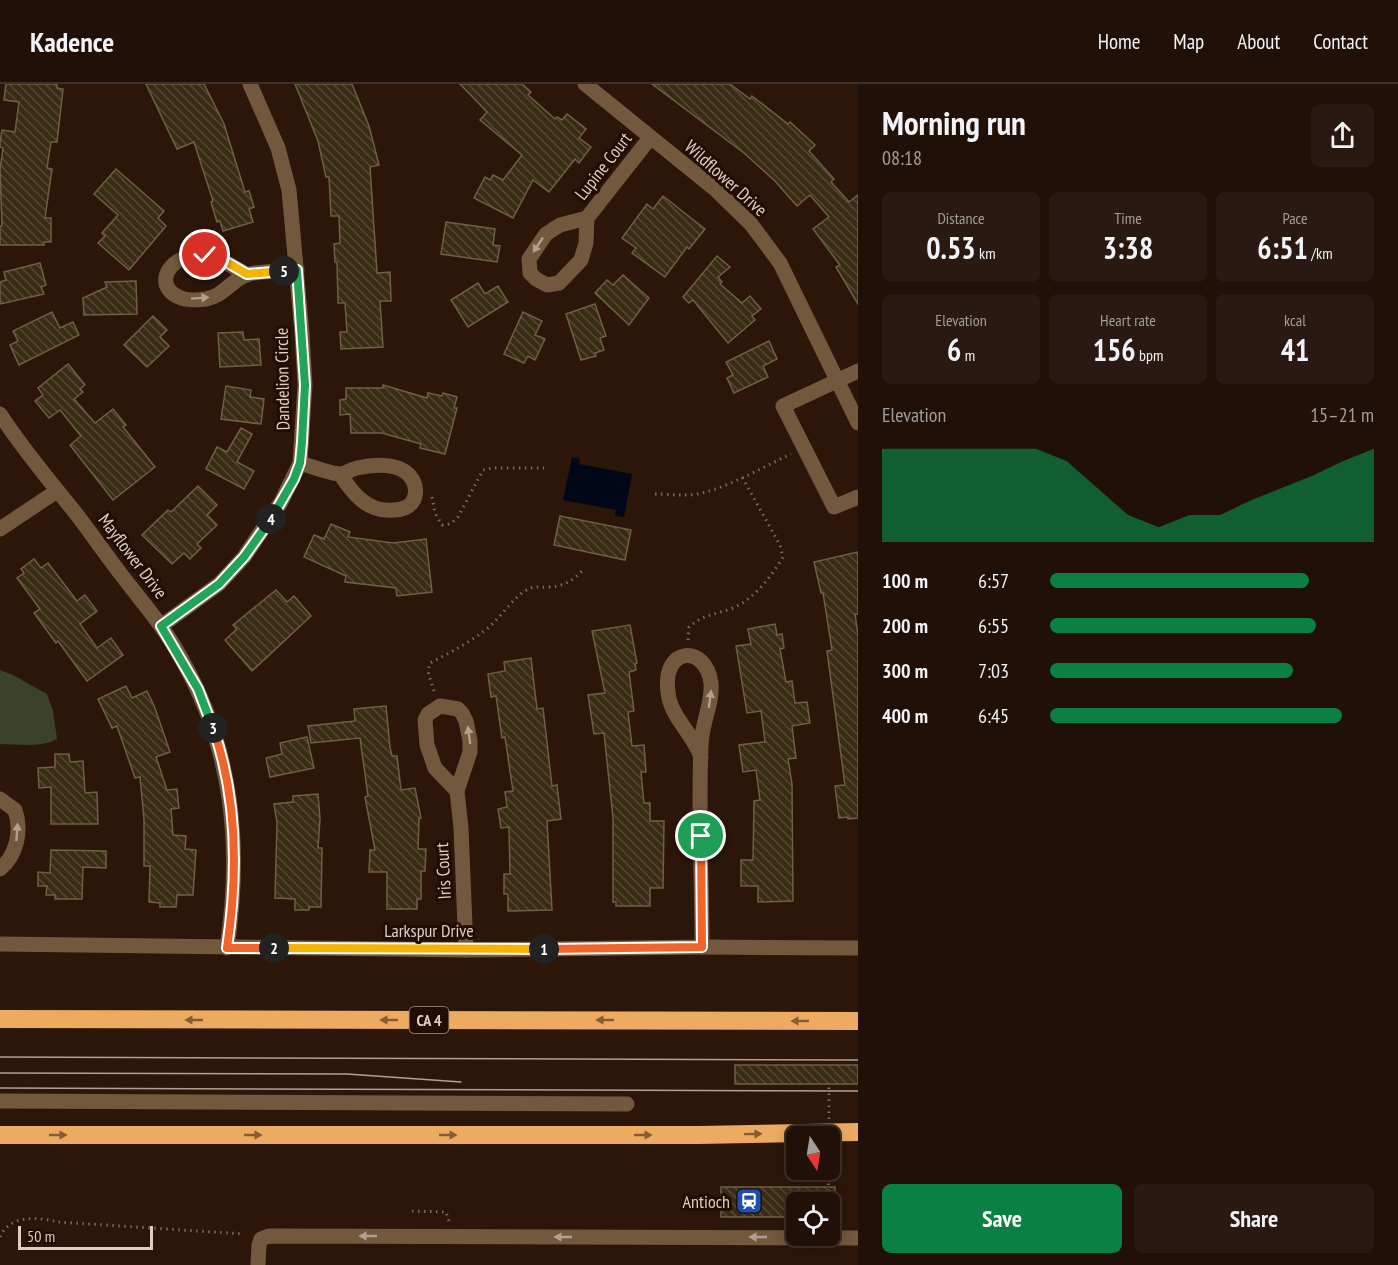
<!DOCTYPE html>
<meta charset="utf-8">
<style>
:root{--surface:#211008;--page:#291912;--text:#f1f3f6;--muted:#a29d9c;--line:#3e3029;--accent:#0b8043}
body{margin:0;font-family:"PT Sans Narrow",sans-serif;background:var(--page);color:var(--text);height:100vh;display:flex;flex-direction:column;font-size:22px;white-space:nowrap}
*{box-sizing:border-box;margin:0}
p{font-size:20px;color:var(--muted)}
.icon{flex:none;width:33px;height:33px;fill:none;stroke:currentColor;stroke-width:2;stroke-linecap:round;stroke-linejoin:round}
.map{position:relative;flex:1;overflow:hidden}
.drawer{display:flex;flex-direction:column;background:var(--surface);width:540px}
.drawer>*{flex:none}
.needle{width:39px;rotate:168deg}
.controls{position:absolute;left:786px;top:1042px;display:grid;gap:12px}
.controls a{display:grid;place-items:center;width:54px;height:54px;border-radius:9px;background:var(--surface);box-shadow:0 3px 15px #0003,0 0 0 2px var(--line);font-size:30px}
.scale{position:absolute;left:18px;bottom:15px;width:135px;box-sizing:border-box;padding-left:6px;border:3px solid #decec6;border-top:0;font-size:16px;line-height:21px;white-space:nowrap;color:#decec6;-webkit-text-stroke:4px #220d03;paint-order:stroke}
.pin{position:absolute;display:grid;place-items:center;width:51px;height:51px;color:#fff;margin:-26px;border:3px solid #fff;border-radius:50%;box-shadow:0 2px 6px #0007}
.km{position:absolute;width:30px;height:30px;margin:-15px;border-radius:50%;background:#222;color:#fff;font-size:16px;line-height:30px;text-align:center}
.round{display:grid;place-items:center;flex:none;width:63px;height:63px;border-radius:9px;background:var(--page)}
.head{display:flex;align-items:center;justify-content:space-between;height:102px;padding:0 24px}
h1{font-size:33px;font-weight:800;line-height:45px}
.figures{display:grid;grid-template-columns:repeat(3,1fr);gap:9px;height:102px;padding:6px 24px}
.figures div{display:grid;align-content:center;border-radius:9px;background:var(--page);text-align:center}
.figures b{font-size:30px;font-weight:800}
.figures small{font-size:16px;font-weight:400}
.figures p{font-size:16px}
.chart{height:168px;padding:12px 24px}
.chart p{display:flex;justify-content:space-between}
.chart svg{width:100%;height:108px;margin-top:6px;fill:var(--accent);opacity:.7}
.button{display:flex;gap:12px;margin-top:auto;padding:12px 24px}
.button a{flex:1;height:69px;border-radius:9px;background:var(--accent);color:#fff;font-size:24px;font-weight:800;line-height:69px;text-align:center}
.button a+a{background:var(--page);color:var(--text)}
ul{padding:0 24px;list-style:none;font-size:20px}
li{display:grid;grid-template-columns:96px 72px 1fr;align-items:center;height:45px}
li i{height:15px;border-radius:8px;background:var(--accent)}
header{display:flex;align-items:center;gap:36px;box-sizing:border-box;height:84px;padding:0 30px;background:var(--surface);border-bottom:2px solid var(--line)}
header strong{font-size:28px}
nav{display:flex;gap:33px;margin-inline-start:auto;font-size:21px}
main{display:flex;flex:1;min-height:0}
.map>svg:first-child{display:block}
.grass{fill:#3a4227}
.water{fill:#000719}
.building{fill:url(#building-back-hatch);stroke:#6f5f47;stroke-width:1.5}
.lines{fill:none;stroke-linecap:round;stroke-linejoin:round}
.path{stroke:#7c695f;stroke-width:3;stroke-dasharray:1.5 4.5;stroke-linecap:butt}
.minor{stroke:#72583c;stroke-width:15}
.highway{stroke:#ecab60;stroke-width:18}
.tram{stroke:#b1a097;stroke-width:1.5}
.path-bridge{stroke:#7c695f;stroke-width:3;stroke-dasharray:1.5 4.5;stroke-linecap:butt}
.oneway{fill:#b39f8f}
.oneway2{fill:#875c32}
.split-1-casing{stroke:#fff;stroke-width:12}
.split-2-casing{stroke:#fff;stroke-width:12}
.split-3-casing{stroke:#fff;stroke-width:12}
.split-4-casing{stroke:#fff;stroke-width:12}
.split-5-casing{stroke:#fff;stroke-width:12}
.split-6-casing{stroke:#fff;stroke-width:12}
.split-1{stroke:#f0652b;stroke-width:8}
.split-2{stroke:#f5b400;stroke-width:8}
.split-3{stroke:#f0652b;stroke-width:8}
.split-4{stroke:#22a559;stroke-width:8}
.split-5{stroke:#22a559;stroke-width:8}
.split-6{stroke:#f5b400;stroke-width:8}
.labels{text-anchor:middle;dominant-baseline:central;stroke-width:6;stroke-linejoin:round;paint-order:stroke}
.shield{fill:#220d03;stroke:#a6948c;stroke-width:1.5}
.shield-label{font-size:16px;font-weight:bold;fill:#decec6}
.street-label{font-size:18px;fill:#decec6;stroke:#220d03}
.poi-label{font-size:18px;fill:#decec6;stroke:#220d03;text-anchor:end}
</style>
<header>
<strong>Kadence</strong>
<nav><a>Home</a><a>Map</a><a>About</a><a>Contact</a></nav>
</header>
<main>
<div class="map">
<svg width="858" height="1181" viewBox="0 0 858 1181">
<defs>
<pattern id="building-back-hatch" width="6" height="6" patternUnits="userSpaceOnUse" patternTransform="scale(1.5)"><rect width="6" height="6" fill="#392b14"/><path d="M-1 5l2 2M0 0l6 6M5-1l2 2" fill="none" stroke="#554935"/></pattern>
</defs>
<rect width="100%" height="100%" fill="#2c160a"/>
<path class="grass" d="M0,586L13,591L47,610L53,627L57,655C42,664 17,660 0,660Z"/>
<polygon class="water" points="572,373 580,375 579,380 632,390 624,433 615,432 616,426 563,416"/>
<g class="building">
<polygon points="6,0 57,0 57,4 63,5 57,58 51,58 47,84 52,85 45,134 51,134 51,158 44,158 44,161 0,161 0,142 2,142 0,86 3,64 0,63 0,59 2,46 15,48 19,18 4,16"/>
<polygon points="146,0 204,0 224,40 245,108 249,107 254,123 249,125 253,138 223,147 220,137 217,138 211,118 213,117 194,58 177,65"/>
<polygon points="295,0 352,0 369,42 379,81 370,83 377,189 390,188 391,217 380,217 383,263 341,265 340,248 347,248 345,219 338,219 337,178 335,178 334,160 340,159 339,132 331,132 329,93 326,93 318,57"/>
<polygon points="460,0 522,0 531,8 528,11 555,35 557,33 562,36 567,30 586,45 579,54 591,63 579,79 575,75 549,108 533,96 513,134 474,114 485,93 490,96 493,91 503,96 522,71 480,36 487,28"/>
<polygon points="652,0 730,0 750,15 752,12 788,40 790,38 815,61 809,67 834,95 831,98 849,118 858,111 858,220 836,183 840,181 813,145 829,133 810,111 797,122 775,97 744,69"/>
<polygon points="116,85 164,127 158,134 166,142 129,186 98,159 105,152 102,149 118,131 94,110"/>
<polygon points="663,112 705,145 689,165 687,163 665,193 632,169 636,164 622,154 647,120 653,125"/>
<polygon points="446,138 495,145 493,161 500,162 497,178 441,170"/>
<polygon points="717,172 730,183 718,193 722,198 720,200 742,219 750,212 761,225 752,232 755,236 728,259 693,216 689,219 683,213"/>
<polygon points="40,179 46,201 41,203 44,210 0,220 0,198 6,196 4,188"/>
<polygon points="623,191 649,214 629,241 595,209 607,196 613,201"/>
<polygon points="136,197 137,230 84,231 83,214 107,203 105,198"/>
<polygon points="478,199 485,210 498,202 508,218 468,243 451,216"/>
<polygon points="595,220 606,252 600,254 604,266 595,269 596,272 581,276 566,230"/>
<polygon points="52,228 60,244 73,238 79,251 19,281 10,261 18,257 13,247"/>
<polygon points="523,228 542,237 535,251 545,255 535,276 528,272 524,279 504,270"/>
<polygon points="153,232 167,246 160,253 169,262 147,283 124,261"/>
<polygon points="243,248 244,256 259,255 261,281 220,283 218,249"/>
<polygon points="769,257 777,275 763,282 768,293 734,309 727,294 733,291 726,278"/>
<polygon points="68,280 85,301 80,305 83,308 74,315 95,339 113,325 126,341 123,343 155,383 113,416 70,361 81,352 60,326 49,334 35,317 43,311 38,304"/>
<polygon points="383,301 427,314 428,309 442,312 443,309 457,313 454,324 457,324 445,370 420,364 421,360 382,349 351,349 350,330 340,331 340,316 346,315 346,304 383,304"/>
<polygon points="226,302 251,306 250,313 264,315 261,340 221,335"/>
<polygon points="241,344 252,350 237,378 254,387 244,405 206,385 217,363 227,368"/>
<polygon points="198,402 217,421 207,431 217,441 197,460 201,464 190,475 184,469 172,480 142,451 168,426 171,428"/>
<polygon points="560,432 631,446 625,476 554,461"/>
<polygon points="331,440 350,448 348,453 393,459 426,455 432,508 397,512 396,504 345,498 346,492 304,473 314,451 324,455"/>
<polygon points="858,468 858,530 855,530 858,551 858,734 848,735 848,733 839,734 835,702 845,701 827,567 832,566 823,509 821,509 814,478"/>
<polygon points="34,475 41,484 48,479 77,517 85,511 97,527 80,540 97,564 111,554 123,571 87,597 58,557 56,559 34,529 40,525 17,494 24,489 21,485"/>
<polygon points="276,506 287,518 294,512 311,532 252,587 225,556 237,545 233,541"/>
<polygon points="775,540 777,551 782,550 784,564 780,565 786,598 792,597 795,619 807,618 810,639 792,642 796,674 788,675 792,700 793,817 758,818 758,802 741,802 741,776 753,776 754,717 760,716 756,686 743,688 739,661 765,658 761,627 747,629 736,562 751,560 748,545"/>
<polygon points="630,541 637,579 635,580 636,586 629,588 634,627 628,628 632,662 644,661 646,688 641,688 644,719 650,719 650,737 664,737 663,804 650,804 650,822 616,822 616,818 613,818 613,734 604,649 594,650 588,611 605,609 592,547"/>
<polygon points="531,574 537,625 543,624 552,702 557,701 561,735 547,737 552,826 508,827 508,810 504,810 504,790 510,790 509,743 501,744 498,725 507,723 505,708 513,707 505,653 502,654 496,612 491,613 488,590 505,587 504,578"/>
<polygon points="126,602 132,614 147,607 155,624 170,668 156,673 167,706 177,705 179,724 171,725 173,751 186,752 185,765 196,766 193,811 177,811 176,823 160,823 160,819 149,818 150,782 144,782 144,735 140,693 135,694 117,642 112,644 98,615"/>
<polygon points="386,622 390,663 392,672 397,672 401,706 415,704 421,734 419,735 418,765 426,765 425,787 421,787 421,815 417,815 417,825 387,825 387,788 369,788 370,766 375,766 365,713 368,712 360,654 311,659 308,642 355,637 354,625"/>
<polygon points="307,653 314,684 270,693 266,674 282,670 280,659"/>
<polygon points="55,670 69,670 70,678 83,677 85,709 97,708 98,740 51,740 51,703 39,704 38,684 55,683"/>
<polygon points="318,710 320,735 318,764 322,764 321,823 309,823 309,826 295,826 295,815 275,814 277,739 274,720 293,718 293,712"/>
<polygon points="51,766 106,767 106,784 83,783 82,815 55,815 55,811 46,811 47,802 38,802 38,788 50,789"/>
<rect x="735" y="981" width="123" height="19"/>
<polygon points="721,1103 835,1103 835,1119 796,1119 796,1133 721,1133"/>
</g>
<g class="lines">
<g class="path">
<path d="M655,410C671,410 687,413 702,409C733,401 763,383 791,370"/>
<path d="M432,413L435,429L442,441C450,441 453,438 458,433L483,386L492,384H544"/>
<path d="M688,556L689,543C702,531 717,530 733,524C754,515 771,493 783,473L780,461L742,393"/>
<path d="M434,607L428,588L430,579C451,568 471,558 489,543C502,532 511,516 525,507C533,501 538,504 547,503C562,503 573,497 583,486"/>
<polyline points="828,1119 829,1086"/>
<polyline points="412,1127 446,1128 449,1137"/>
<path d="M0,1153C10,1130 38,1133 58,1138L244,1150"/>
</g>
<g class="minor">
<polyline points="585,0 716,106 751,140 780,179 858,339"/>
<polyline points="587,134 560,141 546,150 529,175 530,189 536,195 547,201 559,199 581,176 586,159 587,134 650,54"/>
<path d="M247,191C226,178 207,164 182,175C164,183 158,204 179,213C186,217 198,216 206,215C223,212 231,197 246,191C255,187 285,187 297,186"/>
<polyline points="858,287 783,322 834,423 858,413"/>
<path d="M0,330C22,364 48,395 74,427C91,449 106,471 123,493C143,519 165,544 181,574C233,665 242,762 227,864"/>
<path d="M300,379C311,382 330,390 340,390C345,390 352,385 357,384C374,380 402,378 412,395C416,401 417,410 413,417C410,423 401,426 394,426C368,429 353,410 340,390"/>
<polyline points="0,445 57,407"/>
<polyline points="161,542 219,500 244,473 281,418 300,379 305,301 302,249 289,106 278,64 250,0"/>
<path d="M701,673C693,649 670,633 668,608C662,562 706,560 711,599C713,620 701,640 701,662C698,729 702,796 702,863"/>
<polyline points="457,707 435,684 427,661 425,636 428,630 440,622 458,625 462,629 466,637 470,657 470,668 457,707 461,744 466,866"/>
<path d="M0,715L15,726C22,746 17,771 0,785"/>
<polyline points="0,860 466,866 702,863 858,864"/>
<polyline points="0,1017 627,1020"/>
<polyline points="258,1181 259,1161 261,1155 269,1152 858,1154"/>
</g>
<g class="highway">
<polyline points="0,935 858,937"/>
<polyline points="0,1051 699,1051 858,1048"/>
</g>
<g class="tram">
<polyline points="0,973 858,976"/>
<polyline points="0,989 347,990 461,998"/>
<polyline points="0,1004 858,1007"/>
</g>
<polyline class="path-bridge" points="829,1053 829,1000"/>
</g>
<defs><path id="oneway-solid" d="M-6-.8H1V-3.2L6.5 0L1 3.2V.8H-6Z" transform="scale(1.5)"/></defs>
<g class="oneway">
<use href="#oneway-solid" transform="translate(538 161) rotate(124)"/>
<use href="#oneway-solid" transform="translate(200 214) rotate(-4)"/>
<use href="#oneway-solid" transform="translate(710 615) rotate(-82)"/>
<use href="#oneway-solid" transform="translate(469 651) rotate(-98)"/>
<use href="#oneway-solid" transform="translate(17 748) rotate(-86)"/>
<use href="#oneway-solid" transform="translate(368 1152) rotate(-180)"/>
<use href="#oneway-solid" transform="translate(563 1153) rotate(-180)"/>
<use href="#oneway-solid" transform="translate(758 1153) rotate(-180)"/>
</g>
<g class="oneway2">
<use href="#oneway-solid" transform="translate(194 936) rotate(-180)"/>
<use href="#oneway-solid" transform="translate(389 936) rotate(-180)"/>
<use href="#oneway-solid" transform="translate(605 936) rotate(-180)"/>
<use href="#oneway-solid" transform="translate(800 937) rotate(-180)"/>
<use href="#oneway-solid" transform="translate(753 1050) rotate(-1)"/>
<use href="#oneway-solid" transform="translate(58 1051)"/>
<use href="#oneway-solid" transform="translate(253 1051)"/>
<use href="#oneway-solid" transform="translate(448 1051)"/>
<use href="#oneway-solid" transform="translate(643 1051)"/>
</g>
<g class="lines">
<g class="split-1-casing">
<polyline id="split-1" points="544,865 702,863 701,752"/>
</g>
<g class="split-2-casing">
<polyline id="split-2" points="274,864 544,865"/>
</g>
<g class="split-3-casing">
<path id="split-3" d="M213,644C238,715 238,791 227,864H274"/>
</g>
<g class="split-4-casing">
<polyline id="split-4" points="213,644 198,605 161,542 219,500 244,473 271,435"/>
</g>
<g class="split-5-casing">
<polyline id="split-5" points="271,435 294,395 300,379 302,358 305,301 297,186 284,187"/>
</g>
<g class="split-6-casing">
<polyline id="split-6" points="205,171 223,176 247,190 284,187"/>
</g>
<use href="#split-1" class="split-1"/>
<use href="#split-2" class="split-2"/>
<use href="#split-3" class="split-3"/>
<use href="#split-4" class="split-4"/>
<use href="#split-5" class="split-5"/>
<use href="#split-6" class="split-6"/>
</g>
<defs>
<g id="station-square" transform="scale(1.35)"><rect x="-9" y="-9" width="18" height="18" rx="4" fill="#1a4fb4" stroke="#220d03"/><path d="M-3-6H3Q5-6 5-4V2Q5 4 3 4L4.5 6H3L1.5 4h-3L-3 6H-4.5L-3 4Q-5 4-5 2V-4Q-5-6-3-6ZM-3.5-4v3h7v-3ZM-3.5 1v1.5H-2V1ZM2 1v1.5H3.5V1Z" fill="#fff"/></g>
</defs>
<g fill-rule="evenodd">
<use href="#station-square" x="749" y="1117"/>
</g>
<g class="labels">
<rect class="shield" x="409.5" y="923" width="39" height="26" rx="4.5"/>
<g class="shield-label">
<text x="429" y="936">CA 4</text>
</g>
<g class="street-label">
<text transform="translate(603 82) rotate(-52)">Lupine Court</text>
<text transform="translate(726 94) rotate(42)">Wildflower Drive</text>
<text transform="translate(282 295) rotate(-91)">Dandelion Circle</text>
<text transform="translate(133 472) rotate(53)">Mayflower Drive</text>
<text transform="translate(443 787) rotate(-93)">Iris Court</text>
<text x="429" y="846">Larkspur Drive</text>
</g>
<g class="poi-label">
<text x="730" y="1117">Antioch</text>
</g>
</g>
</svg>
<div class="controls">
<a><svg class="needle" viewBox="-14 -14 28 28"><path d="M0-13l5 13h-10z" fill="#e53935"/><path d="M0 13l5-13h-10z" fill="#a29d9c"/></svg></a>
<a><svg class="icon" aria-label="locate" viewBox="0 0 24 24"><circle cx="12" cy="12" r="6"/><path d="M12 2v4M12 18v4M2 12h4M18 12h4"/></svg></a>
</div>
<div class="scale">50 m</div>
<div class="pin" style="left:701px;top:752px;background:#1e9e55"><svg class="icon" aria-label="arrive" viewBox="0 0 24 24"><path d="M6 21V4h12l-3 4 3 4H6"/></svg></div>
<div class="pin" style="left:205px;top:171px;background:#d93025"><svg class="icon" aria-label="check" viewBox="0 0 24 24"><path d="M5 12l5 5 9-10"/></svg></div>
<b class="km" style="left:544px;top:865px">1</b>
<b class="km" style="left:274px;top:864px">2</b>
<b class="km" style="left:213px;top:644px">3</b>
<b class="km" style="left:271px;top:435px">4</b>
<b class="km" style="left:284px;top:187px">5</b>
</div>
<section class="drawer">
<div class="head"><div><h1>Morning run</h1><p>08:18</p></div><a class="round"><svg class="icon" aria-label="share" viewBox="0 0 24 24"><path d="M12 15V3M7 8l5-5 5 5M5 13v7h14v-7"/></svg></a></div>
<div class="figures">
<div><p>Distance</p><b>0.53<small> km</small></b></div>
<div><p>Time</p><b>3:38</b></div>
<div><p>Pace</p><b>6:51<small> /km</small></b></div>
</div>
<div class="figures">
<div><p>Elevation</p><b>6<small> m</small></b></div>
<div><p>Heart rate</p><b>156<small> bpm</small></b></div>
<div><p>kcal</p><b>41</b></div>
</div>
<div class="chart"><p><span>Elevation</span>15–21 m</p>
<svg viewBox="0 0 160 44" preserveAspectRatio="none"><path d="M0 44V6L10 6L20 6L30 6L40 6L50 6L60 11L70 22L80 33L90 38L100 33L110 33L120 27L130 22L140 17L150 11L160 6V44z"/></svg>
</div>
<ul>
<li><b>100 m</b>6:57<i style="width:80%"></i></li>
<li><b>200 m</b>6:55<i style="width:82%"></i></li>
<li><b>300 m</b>7:03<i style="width:75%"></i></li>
<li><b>400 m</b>6:45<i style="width:90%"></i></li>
</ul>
<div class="button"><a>Save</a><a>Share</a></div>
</section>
</main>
